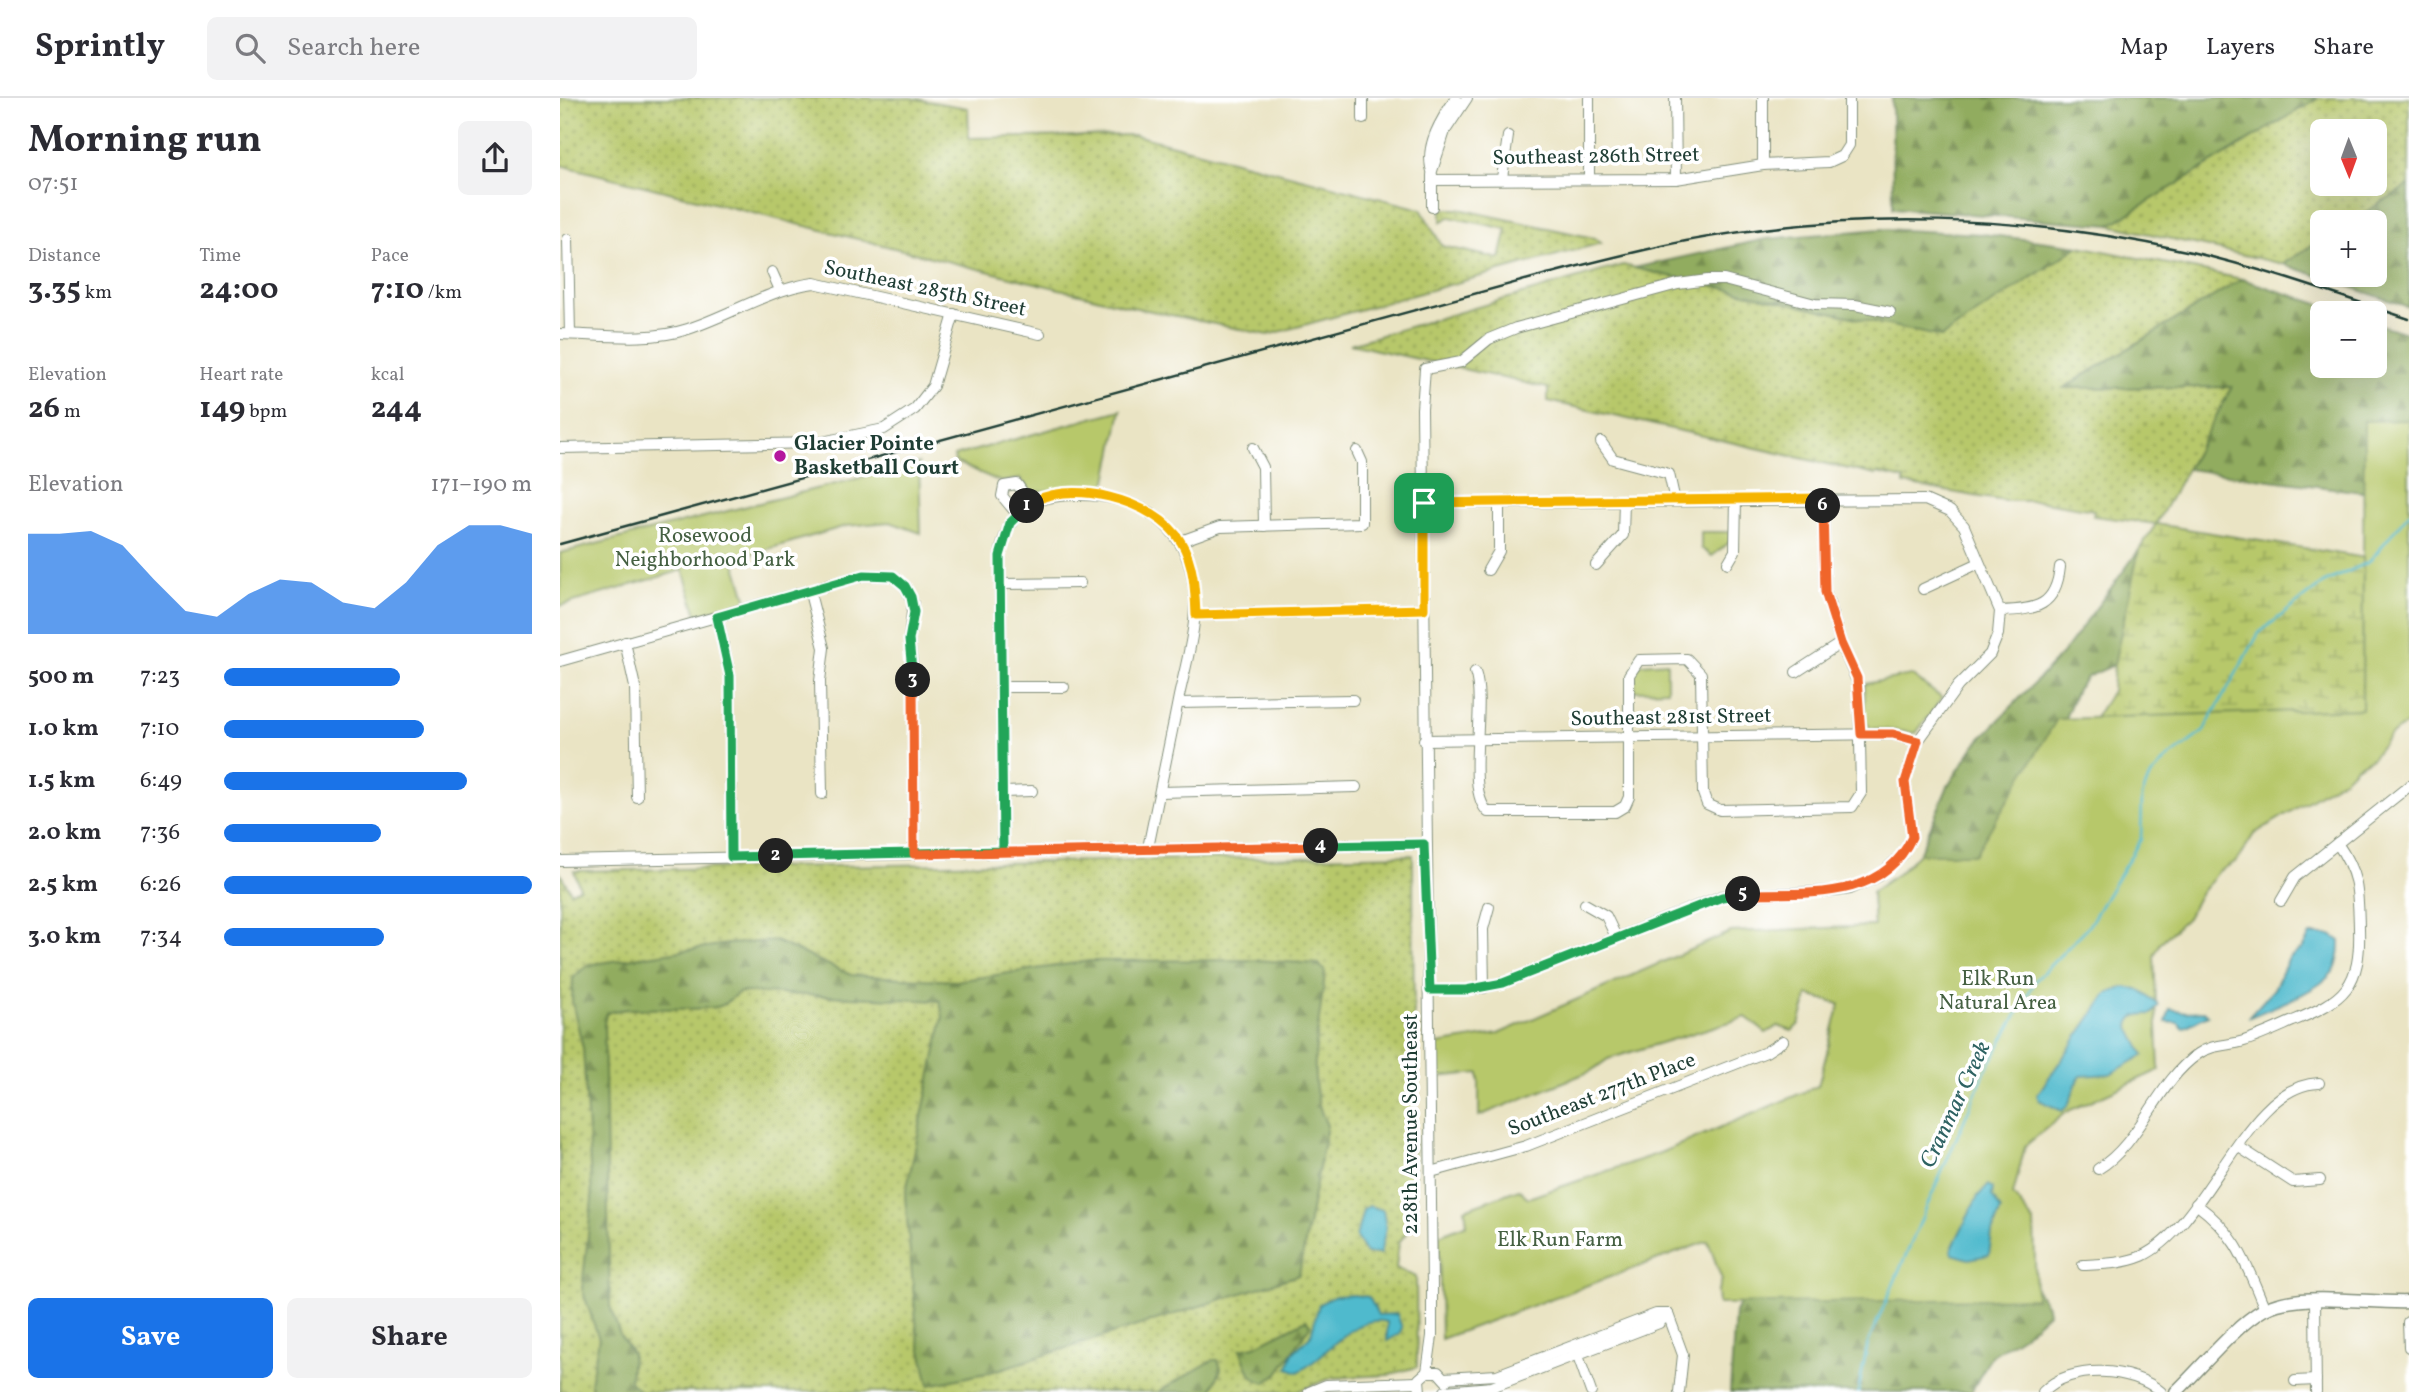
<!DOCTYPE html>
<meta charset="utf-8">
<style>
:root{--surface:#fff;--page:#f2f2f3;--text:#2b2b33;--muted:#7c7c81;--line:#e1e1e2;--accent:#1a73e8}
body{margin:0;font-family:Vollkorn,serif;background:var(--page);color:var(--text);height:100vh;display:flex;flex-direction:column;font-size:26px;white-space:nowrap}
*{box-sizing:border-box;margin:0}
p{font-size:23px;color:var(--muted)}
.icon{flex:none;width:38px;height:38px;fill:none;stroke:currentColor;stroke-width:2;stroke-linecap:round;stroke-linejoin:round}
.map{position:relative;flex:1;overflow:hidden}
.details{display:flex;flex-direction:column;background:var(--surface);width:560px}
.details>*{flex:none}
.needle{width:46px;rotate:179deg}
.tools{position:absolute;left:1750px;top:21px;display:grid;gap:14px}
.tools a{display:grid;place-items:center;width:77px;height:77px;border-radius:10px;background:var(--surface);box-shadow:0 7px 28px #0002;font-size:35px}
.pin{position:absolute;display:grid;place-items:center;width:60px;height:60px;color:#fff;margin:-30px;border-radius:14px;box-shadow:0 4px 10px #0006}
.km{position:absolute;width:35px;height:35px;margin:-18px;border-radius:50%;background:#222;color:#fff;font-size:19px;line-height:35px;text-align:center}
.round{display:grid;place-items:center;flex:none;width:74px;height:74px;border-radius:10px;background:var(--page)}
.headline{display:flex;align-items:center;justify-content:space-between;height:119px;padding:0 28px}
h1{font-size:38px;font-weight:700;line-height:52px}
.figures{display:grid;grid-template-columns:repeat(3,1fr);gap:10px;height:119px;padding:7px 28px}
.figures div{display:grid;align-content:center}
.figures b{font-size:30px;font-weight:700}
.figures small{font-size:19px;font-weight:400}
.figures p{font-size:19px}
.chart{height:196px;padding:14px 28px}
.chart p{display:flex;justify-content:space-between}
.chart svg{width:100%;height:126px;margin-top:7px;fill:var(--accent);opacity:.7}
.primary-button{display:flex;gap:14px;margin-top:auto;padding:14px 28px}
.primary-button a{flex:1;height:80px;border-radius:10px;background:var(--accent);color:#fff;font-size:28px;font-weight:700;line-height:80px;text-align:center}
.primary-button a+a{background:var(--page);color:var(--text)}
ul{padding:0 28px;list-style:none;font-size:23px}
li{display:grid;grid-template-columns:112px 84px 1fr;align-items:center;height:52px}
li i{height:18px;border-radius:9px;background:var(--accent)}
header{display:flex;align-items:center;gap:42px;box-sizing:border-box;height:98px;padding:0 35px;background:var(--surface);border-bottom:2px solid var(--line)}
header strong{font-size:33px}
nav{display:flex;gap:38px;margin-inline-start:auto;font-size:24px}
.search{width:490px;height:63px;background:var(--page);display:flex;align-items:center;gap:18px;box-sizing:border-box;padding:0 24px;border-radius:10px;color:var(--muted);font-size:26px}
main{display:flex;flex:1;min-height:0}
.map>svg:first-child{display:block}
.grass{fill:url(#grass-dots);stroke:#6b8250;stroke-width:2;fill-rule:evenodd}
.forest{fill:url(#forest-firs);stroke:#58744a;stroke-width:2}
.wetland{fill:url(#wetland-marsh);stroke:#6b8250;stroke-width:2}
.green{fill:#b7c86b;stroke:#6b8250;stroke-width:2}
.water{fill:#50bacd;stroke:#387c80;stroke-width:2}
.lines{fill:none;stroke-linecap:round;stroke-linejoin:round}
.stream{stroke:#50bacd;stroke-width:2.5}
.minor-casing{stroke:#84907c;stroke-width:12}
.tertiary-casing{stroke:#84907c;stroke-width:15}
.minor{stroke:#fff;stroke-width:10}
.tertiary{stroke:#fff;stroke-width:12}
.rail{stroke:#1f3d34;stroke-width:2.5}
.split-1-casing{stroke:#fff;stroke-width:14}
.split-2-casing{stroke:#fff;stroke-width:14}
.split-3-casing{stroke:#fff;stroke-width:14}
.split-4-casing{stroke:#fff;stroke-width:14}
.split-5-casing{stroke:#fff;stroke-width:14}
.split-6-casing{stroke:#fff;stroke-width:14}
.split-7-casing{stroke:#fff;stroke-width:14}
.split-1{stroke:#f5b400;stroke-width:9}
.split-2{stroke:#22a559;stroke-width:9}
.split-3{stroke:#22a559;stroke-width:9}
.split-4{stroke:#f0652b;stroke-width:9}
.split-5{stroke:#22a559;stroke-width:9}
.split-6{stroke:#f0652b;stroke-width:9}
.split-7{stroke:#f5b400;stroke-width:9}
.poi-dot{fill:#b5179e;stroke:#fff;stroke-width:2.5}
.labels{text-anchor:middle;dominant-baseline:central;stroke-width:7;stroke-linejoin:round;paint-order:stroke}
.street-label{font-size:21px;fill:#1f3d34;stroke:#fff}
.poi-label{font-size:21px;font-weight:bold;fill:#1f3d34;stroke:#fff;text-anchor:start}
.park-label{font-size:21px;fill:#456042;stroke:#fff}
.water-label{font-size:23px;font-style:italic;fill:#2e6262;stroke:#fff}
</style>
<header>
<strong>Sprintly</strong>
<div class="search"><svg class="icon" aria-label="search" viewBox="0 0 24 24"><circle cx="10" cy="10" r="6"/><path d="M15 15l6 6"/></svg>Search here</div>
<nav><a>Map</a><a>Layers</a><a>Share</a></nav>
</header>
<main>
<section class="details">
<div class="headline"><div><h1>Morning run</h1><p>07:51</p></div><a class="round"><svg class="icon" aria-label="share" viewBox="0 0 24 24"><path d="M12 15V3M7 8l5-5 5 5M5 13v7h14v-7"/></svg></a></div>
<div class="figures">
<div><p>Distance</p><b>3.35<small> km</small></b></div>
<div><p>Time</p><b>24:00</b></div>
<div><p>Pace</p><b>7:10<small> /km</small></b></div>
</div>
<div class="figures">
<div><p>Elevation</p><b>26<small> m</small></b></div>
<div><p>Heart rate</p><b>149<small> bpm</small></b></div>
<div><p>kcal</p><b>244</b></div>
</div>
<div class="chart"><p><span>Elevation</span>171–190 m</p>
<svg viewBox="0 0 160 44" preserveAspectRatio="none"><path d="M0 44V9L10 9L20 8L30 13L40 25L50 36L60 38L70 30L80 25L90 26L100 33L110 35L120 26L130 13L140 6L150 6L160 9V44z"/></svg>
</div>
<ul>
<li><b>500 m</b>7:23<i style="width:57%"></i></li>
<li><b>1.0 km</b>7:10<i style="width:65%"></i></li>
<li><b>1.5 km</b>6:49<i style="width:79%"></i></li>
<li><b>2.0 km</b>7:36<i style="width:51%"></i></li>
<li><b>2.5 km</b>6:26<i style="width:100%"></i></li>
<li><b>3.0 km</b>7:34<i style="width:52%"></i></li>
</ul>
<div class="primary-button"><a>Save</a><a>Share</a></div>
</section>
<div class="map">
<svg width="1849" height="1294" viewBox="0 0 1849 1294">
<defs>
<pattern id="grass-dots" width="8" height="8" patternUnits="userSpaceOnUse" patternTransform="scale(1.75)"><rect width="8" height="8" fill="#b7c86b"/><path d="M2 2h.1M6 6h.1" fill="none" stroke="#94a459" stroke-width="1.8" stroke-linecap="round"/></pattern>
<pattern id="forest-firs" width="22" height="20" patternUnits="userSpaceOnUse" patternTransform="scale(1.75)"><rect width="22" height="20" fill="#91ac5f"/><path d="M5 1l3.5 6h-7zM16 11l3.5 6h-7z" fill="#768d4f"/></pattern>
<pattern id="wetland-marsh" width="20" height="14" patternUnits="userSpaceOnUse" patternTransform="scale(1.75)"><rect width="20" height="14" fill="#b7c86b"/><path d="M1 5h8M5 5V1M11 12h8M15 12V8" fill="none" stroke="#94a459"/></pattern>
</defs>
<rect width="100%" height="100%" fill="#fff"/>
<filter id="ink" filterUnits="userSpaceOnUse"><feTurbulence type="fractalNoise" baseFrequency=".0143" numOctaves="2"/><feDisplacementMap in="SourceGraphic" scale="14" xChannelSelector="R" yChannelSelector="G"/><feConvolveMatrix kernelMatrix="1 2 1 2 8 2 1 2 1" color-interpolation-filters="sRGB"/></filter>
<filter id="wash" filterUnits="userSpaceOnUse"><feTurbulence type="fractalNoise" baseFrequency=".00686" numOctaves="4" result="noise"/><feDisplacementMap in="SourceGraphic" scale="28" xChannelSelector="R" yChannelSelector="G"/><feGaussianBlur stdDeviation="1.57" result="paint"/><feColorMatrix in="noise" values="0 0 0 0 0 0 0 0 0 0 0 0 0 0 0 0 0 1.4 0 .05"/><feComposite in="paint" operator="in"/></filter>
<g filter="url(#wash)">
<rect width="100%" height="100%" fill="#eae4c4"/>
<g class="grass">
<polygon points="0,0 351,0 408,10 409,40 575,37 861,111 882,148 940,161 947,131 889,119 881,124 881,111 899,111 1034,140 1041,145 708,237 572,209 0,67"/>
<path d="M1758,0H1849V87L1790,124H1762V141L1723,166L1550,127ZM1762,33H1815V86H1762Z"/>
<polygon points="1519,148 1682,181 1505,289 1673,289 1596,426 1533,418 1534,412 1478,403 1444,403 1344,386 1344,381 1317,375 1316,377 988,303 988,290 790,246 1063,167 1381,239"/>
<polygon points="853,757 855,1125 839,1144 836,1170 856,1179 857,1269 828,1277 771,1280 736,1294 0,1294 0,775 11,794 20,790 14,773"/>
</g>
<g class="forest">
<polygon points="1332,0 1758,0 1550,127 1333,110"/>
<polygon points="1849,87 1849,209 1723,166 1762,141 1762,177 1815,177 1815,124 1790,124"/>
<polygon points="1321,131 1422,136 1519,148 1381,239 1074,170 1206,141"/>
<polygon points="1682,181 1786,215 1762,215 1762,268 1815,268 1815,225 1849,236 1849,400 1627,371 1672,289 1504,290"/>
<polygon points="1579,452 1554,567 1527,579 1517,591 1498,637 1480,665 1264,966 1280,906 1255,899 1290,878 1308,828 1314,828 1312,794 1339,775 1359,756 1388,688 1415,647 1502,556"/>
<path d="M215,843L291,877L396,883L529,863L694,862L759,866L765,874C761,922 743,983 767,1027L739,1177L431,1274L369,1287L357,1234L345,1098L383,919L380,903L180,894C173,898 164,908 157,909C132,914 61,906 46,916L44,926L50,1208L60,1237L72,1255L70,1284L81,1294H32L30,1285L39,1241L22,1191L32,1101L23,950L12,904L13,880L27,867L167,846Z"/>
<polygon points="1470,1181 1487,1208 1488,1215 1465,1236 1431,1258 1411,1294 1170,1294 1175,1214 1181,1201"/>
<path d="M746,1222L750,1226L749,1230L718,1275L705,1285C688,1281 686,1265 680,1251L695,1248Z"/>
<polygon points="653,1262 658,1262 661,1271 651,1294 598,1294"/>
</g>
<polygon class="wetland" points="1596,426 1849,467 1849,608 1694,736 1530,628 1552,593 1554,567 1579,452"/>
<g class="green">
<polygon points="561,312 546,388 472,394 460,381 441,384 395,364 394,358"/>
<polygon points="1849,322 1849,625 1830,637 1812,660 1797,668 1784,681 1694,736 1677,763 1659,773 1639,797 1627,820 1601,844 1594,858 1599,972 1506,1014 1465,1048 1453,1097 1474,1124 1476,1200 1158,1206 1157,1194 1162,1182 1148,1143 881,1241 879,1137 907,1126 905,1111 959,1091 968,1100 1100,1055 1258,988 1280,906 1248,897 1239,926 1232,933 1218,928 1206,935 1186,919 1048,961 1031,973 919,1018 919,975 878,979 877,946 938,936 1171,834 1314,828 1312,794 1339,775 1359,756 1415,756 1497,621 1802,611 1804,323"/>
<polygon points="359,365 361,435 330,424 286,428 174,461 187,503 137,517 123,472 0,508 0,455"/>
<polygon points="1141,434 1170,434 1170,444 1152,458 1141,450"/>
<polygon points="1107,564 1107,592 1075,593 1075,574 1081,566"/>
<polygon points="1351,577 1382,600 1356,635 1310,630 1304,621 1305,586"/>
</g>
<g class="water">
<path d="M1750,837H1771L1780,843C1780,854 1779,867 1772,875C1757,894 1710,910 1688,920L1714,891L1729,860L1742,851Z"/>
<path d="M1564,889L1578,891L1599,907L1592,916C1582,917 1571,915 1569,928L1584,957L1550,976L1521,978C1512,988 1513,1006 1502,1013L1479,1002L1477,997L1547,896Z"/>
<polygon points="1610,911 1626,914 1644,913 1648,917 1623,930 1618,925 1606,924"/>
<polygon points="1428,1087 1433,1090 1432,1098 1441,1112 1432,1135 1429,1157 1409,1161 1392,1156 1391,1152 1418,1098"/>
<polygon points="809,1108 823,1112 826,1130 820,1156 806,1156 796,1139 803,1112"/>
<path d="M793,1197L809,1199L818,1217L837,1216L842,1230L839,1236L827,1243V1224C792,1215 766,1261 738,1274L728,1270L732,1256L751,1237L759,1206L775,1198Z"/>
</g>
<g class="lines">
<polyline class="stream" points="1298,1294 1308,1245 1425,974 1476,882 1528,829 1581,741 1582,698 1588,682 1604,663 1643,634 1699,535 1763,485 1809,464 1849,415"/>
</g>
</g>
<g filter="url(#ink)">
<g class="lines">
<g class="minor-casing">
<g id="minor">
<polyline points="803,0 803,21"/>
<path d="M896,0C882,20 864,48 872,73L885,33L907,0"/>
<polyline points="1029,0 1029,81"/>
<polyline points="1115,0 1116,81"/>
<polyline points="1203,0 1203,67"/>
<polyline points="942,80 948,38"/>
<polyline points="872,82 1116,81 1203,67 1269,64 1282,58 1289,47 1289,0"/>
<polyline points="872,109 872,77"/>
<polyline points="8,141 10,236"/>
<polyline points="212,174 220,192"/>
<path d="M0,236C42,237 88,244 128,231C171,217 209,191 254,185L480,236"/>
<polyline points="1041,344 1053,361 1109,376 1115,403"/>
<polyline points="0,350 257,345 324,331 355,311 373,288 394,216"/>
<polyline points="693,350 703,369 704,428"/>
<polyline points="864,405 1365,402 1390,413 1404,428 1440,513 1438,536 1430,556 1398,588 1358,643 1345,684 1352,739 1342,757 1319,778 1290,791 1276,793 1162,798 943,885 907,892 870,892"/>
<polyline points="457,416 442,398 444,388 457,386 470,405"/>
<polyline points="621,443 660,429 802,425 802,364 797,353"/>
<polyline points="1168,465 1175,453 1176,401"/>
<polyline points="1036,467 1063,437 1064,403"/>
<polyline points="928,472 939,453 939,404"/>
<polyline points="441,486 520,485"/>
<polyline points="1363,491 1419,465"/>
<polyline points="250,495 264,550 260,583 262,696"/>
<path d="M1440,513C1477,512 1496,508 1500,469"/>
<polyline points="636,517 864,511"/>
<polyline points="157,518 170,578 171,759"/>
<polyline points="65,544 75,589 77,699"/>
<polyline points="0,563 304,477 333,478 345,488 353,505 349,542 353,573 354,756"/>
<path d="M915,574C927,608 904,692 928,714H1055L1065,708L1069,699V577L1079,562L1127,561L1141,576L1143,695L1147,706L1160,712L1292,709L1301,695L1299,588L1281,545L1265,493L1263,400"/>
<polyline points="1236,574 1281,545"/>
<polyline points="442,589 504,589"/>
<polyline points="618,605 793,602"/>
<polyline points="864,642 1333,636 1358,643"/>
<polyline points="443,694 472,693"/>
<polyline points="600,694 796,689"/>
<path d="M443,753L440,458C448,411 472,397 517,397C569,396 618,419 631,472C642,514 628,557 619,598C609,649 598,700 588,750"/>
<polyline points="0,763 864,746"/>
<polyline points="1721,803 1735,779 1849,688"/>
<polyline points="1025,806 1046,818 1056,839"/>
<polyline points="924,890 923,831 929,809"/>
<polyline points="1679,1049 1733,1084 1760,1082"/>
<path d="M1538,1071C1582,1044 1596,985 1638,956C1652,946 1668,948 1684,943C1700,938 1717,930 1733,923C1785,902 1801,888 1799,830C1798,793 1799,777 1777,745"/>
<polyline points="871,1074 966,1048 1206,954 1223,943"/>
<path d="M1636,1106C1678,1137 1685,1164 1705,1211"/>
<path d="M1523,1167C1543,1166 1563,1166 1582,1158C1650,1126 1685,987 1759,985"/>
<polyline points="1755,1202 1756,1294"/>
<polyline points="1108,1216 1123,1257 1119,1294"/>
<polyline points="1848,1224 1849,1249"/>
<polyline points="1016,1252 1031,1294"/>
<polyline points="867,1274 872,1238 872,1191 862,311 865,271 901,264 929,241 956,230 1118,186 1148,182 1164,182 1255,206 1295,207 1330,214"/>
<polyline points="884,1280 937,1277 1096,1216 1108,1216"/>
<polyline points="1735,1283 1756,1282"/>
<polyline points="885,1293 932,1289 1099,1225 1108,1216"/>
<polyline points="749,1294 766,1287 858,1284"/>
<polyline points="860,1294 859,1281 867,1274 878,1274 886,1283"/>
<path d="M1483,1294C1510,1265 1573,1269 1601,1294"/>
</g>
</g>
<g class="tertiary-casing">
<path id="tertiary" d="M1616,1294C1640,1271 1676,1227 1703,1212C1739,1192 1808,1206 1849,1204"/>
</g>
<use href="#minor" class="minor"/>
<use href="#tertiary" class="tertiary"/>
<path class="rail" d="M0,446L987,176C1034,164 1080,152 1126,143C1293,111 1467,117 1631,154C1705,171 1777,197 1849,221"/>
</g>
</g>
<g class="lines" filter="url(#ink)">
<g class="split-1-casing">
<path id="split-1" d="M467,408C505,378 597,402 621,444C634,465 635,493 636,517L864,511V405"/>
</g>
<g class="split-2-casing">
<polyline id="split-2" points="216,758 443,753 440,458 450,425 467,408"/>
</g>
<g class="split-3-casing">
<polyline id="split-3" points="216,758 171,759 170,578 157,519 304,477 333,478 345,488 351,499 354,514 349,542 353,582"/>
</g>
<g class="split-4-casing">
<polyline id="split-4" points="353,582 354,756 761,748"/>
</g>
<g class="split-5-casing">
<polyline id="split-5" points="761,748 864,746 870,892 906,892 943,885 1162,799 1183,796"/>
</g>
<g class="split-6-casing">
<path id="split-6" d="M1183,796C1244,794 1322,805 1352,739L1345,684L1358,643L1333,636H1301L1297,580L1281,545L1265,494L1263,408"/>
</g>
<g class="split-7-casing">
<polyline id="split-7" points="864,405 1263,400 1263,408"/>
</g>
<use href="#split-1" class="split-1"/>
<use href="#split-2" class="split-2"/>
<use href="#split-3" class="split-3"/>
<use href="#split-4" class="split-4"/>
<use href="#split-5" class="split-5"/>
<use href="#split-6" class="split-6"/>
<use href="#split-7" class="split-7"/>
</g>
<circle class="poi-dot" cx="220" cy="358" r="7"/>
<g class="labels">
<g class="street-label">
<text transform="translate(1036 59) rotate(-1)">Southeast 286th Street</text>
<text transform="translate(365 191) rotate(12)">Southeast 285th Street</text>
<text transform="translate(1111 620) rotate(-1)">Southeast 281st Street</text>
<text transform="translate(1042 997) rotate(-21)">Southeast 277th Place</text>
<text transform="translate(851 1026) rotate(-90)">228th Avenue Southeast</text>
</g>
<g class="poi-label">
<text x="234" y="346">Glacier Pointe<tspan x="234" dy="24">Basketball Court</tspan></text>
</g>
<g class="park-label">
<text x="145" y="438">Rosewood<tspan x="145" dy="24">Neighborhood Park</tspan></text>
<text x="1438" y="881">Elk Run<tspan x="1438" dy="24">Natural Area</tspan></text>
<text x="1000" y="1142">Elk Run Farm</text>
</g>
<g class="water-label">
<text transform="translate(1396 1007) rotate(-65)">Cranmar Creek</text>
</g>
</g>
</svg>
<div class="tools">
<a><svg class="needle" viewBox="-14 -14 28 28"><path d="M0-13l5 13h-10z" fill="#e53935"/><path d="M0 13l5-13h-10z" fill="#7c7c81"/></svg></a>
<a>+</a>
<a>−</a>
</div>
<div class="pin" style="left:864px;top:405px;background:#1e9e55"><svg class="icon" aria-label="arrive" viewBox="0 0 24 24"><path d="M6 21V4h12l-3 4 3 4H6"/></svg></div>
<b class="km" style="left:467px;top:408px">1</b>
<b class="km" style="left:216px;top:758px">2</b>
<b class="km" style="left:353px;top:582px">3</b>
<b class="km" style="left:761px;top:748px">4</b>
<b class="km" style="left:1183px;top:796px">5</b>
<b class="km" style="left:1263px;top:408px">6</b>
</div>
</main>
